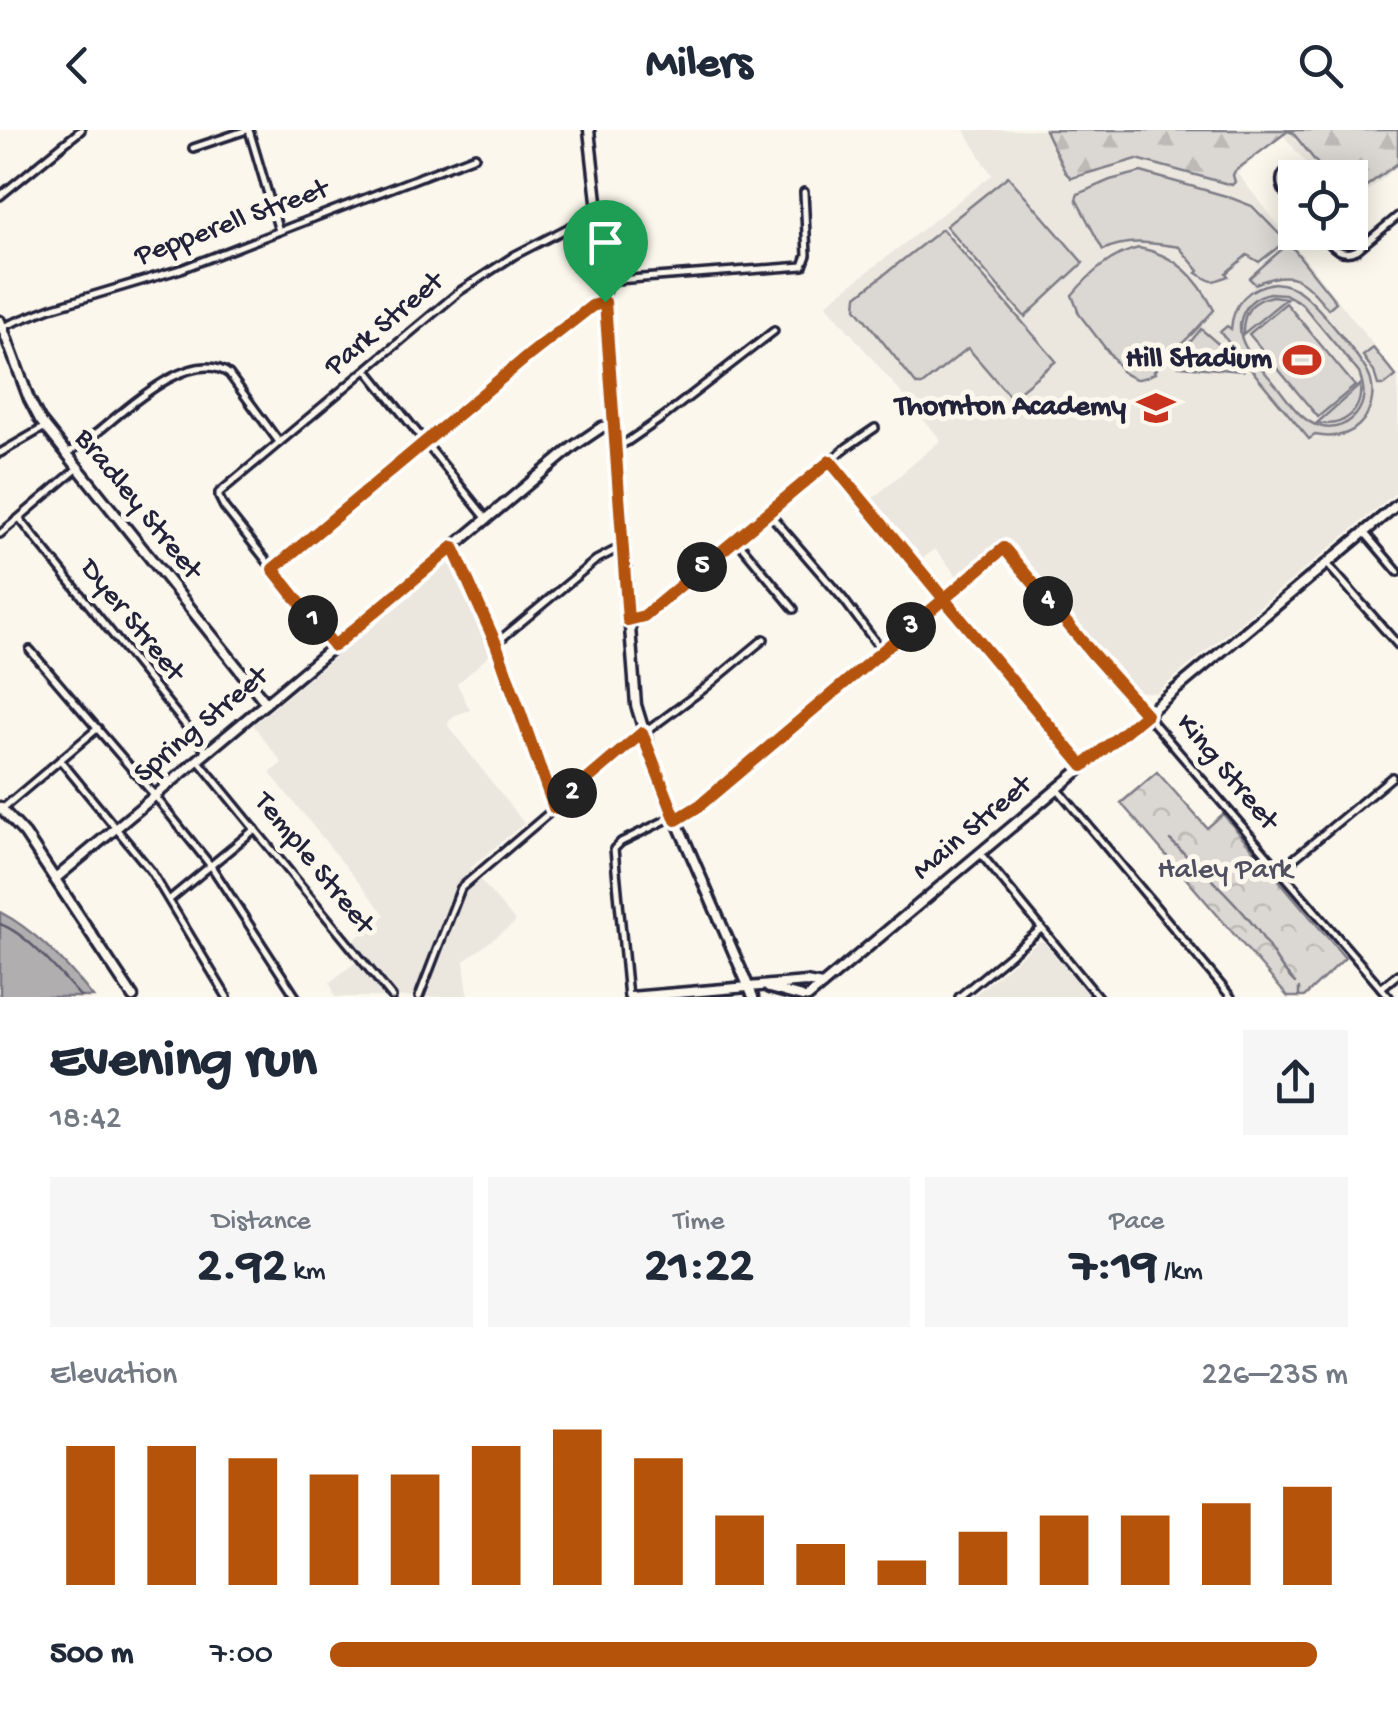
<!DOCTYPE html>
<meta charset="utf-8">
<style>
:root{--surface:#fff;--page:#f6f6f7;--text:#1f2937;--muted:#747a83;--accent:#b45309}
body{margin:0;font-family:"Gochi Hand",sans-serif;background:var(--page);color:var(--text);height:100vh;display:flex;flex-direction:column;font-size:38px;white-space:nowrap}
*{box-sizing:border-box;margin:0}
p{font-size:32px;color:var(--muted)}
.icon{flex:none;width:55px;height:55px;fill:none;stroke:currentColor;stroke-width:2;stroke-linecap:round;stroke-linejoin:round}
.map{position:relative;height:867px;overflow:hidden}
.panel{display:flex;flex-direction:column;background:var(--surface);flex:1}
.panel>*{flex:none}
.buttons{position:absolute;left:1278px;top:30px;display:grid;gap:20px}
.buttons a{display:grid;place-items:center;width:90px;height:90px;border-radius:0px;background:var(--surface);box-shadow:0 5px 25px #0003;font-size:50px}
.pin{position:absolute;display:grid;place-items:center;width:85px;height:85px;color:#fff;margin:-102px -42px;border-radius:50% 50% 50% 0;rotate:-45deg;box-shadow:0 0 10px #0007}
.pin .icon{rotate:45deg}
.km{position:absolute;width:50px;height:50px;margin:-25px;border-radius:50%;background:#222;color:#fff;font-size:28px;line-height:50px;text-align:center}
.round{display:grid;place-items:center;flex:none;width:105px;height:105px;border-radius:0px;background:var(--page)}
.summary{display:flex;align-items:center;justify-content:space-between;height:170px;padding:0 50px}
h1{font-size:55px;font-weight:800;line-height:75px}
.metrics{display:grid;grid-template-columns:repeat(3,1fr);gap:15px;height:170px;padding:10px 50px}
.metrics div{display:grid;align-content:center;border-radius:0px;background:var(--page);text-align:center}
.metrics b{font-size:50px;font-weight:800}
.metrics small{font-size:28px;font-weight:400}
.metrics p{font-size:28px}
.chart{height:280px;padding:20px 50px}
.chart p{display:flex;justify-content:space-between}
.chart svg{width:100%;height:180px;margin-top:10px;stroke:var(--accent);stroke-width:6}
ul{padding:0 50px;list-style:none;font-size:32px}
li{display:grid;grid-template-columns:160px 120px 1fr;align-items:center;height:75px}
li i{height:25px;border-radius:12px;background:var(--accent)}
header{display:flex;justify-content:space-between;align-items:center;height:130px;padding:0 50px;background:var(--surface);font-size:45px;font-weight:800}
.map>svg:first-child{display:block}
.built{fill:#ebe7df}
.forest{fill:url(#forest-firs);stroke:#7e7d87;stroke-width:2.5}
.park{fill:url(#park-crowns);stroke:#7e7d87;stroke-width:2.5}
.pitch{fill:#dbd8d3;stroke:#7e7d87;stroke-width:2.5;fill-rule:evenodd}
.water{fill:#b1aeb0;stroke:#787681;stroke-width:2.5}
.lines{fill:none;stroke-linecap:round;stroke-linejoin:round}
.shore{stroke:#5b5a6a;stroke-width:2.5}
.stream{stroke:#787681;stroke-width:2.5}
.street-casing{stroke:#22223b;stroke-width:12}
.secondary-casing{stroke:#22223b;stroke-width:15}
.primary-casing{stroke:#22223b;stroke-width:15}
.street{stroke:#fbf7ec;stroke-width:5}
.secondary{stroke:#fbf7ec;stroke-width:8}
.primary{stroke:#fbf7ec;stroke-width:8}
.route-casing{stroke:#fff;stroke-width:20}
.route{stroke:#b45309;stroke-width:12}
.labels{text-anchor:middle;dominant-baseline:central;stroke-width:10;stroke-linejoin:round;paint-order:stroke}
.street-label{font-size:30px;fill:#22223b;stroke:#fbf7ec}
.poi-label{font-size:30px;font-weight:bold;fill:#22223b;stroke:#fbf7ec;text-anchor:end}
.park-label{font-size:30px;fill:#505061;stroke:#fbf7ec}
</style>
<header><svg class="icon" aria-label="back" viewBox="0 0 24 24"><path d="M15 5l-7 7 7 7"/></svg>Milers<svg class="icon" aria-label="search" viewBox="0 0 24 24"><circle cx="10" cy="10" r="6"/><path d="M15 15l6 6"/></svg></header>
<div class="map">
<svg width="1398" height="867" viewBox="0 0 1398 867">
<defs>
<pattern id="forest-firs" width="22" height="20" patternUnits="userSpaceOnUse" patternTransform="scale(2.5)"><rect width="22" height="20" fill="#dbd8d3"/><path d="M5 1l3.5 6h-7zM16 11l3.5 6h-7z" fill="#bcb9b6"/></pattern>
<pattern id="park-crowns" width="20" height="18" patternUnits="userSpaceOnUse" patternTransform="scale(2.5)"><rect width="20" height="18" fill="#dbd8d3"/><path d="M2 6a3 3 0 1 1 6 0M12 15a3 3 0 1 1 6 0" fill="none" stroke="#bcb9b6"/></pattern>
</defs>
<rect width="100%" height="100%" fill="#fbf7ec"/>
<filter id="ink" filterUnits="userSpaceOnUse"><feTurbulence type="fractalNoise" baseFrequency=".01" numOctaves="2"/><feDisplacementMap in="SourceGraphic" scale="20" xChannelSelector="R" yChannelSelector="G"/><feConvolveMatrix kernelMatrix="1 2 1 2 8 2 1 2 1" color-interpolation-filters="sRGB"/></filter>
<g filter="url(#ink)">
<g class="built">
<polygon points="964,0 1398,0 1398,36 1350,76 1350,48 1318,47 1283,5 1237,43 1398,246 1398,361 1156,563 1134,561 1102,521 1099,522 1006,408 958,447 935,419 921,430 871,370 941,310 826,174 992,45"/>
<polygon points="451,430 491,524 457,554 470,580 456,585 449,591 448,596 524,693 470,738 516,792 464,831 468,867 335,867 330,852 361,828 350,813 385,785 270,643 282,633 253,595"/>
<polygon points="1039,811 1044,812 1090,867 972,867"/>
</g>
<polygon class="forest" points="1045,0 1398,0 1398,33 1350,68 1350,48 1328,47 1293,3 1288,1 1235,41 1233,45 1235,52 1232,55 1137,29 1071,48 1065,42"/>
<polygon class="park" points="1157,642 1207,698 1223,684 1345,828 1304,867 1288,867 1121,673"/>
<g class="pitch">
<path d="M1141,42L1226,66L1252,76L1286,111L1259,132L1247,125L1226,143L1228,146C1210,153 1213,153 1197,143L1199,141L1179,117C1152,113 1128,108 1103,120L1076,69L1078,64L1110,50Z"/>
<polygon points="1008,46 1083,133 1025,187 946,96"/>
<polygon points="942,99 1056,231 1011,268 968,218 922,255 917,255 856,178 857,166"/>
<path d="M1289,113L1336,172L1328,179C1302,148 1295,138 1255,154L1249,148Z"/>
<path d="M1139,118C1176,125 1197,147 1214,180L1193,203L1154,241L1155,243C1138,251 1137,252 1121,241L1122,240L1079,184L1072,165C1090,144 1111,124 1139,118Z"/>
<path d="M1274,153C1285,154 1295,157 1303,164C1318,176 1367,234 1371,251C1375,266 1371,283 1359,295C1347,307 1331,308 1315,305L1309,309L1220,202L1227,196L1231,199C1233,173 1248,157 1274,153ZM1269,163L1285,164L1301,173L1359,243C1364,256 1366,268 1359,280C1351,294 1334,301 1319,296C1300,291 1287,268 1275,254C1258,233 1228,209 1245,180C1250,170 1259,166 1269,163Z"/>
<path d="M1272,166L1287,168L1243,204C1242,183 1252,170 1272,166Z"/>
<polygon points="1286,173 1355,256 1318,287 1249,204"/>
<polygon points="1201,199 1245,237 1243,241 1179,236 1187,216"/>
<polygon points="1373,218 1396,246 1385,255 1378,255 1374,242 1363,226"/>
<path d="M1360,255C1363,282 1343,298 1317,293Z"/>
</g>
<path class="water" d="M0,782C36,801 68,835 93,867H0Z"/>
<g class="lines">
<path class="shore" d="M0,794C28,804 60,844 81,867"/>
<g class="stream">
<path d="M1170,710C1200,739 1233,767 1258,801C1271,819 1279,838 1295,853"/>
<polyline points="1299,867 1299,858"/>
</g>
<g class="street-casing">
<g id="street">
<polyline points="249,0 279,101"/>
<polyline points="193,18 247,0"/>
<polyline points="0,66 81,0"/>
<path d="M1295,74C1292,71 1285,63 1283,60C1274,40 1295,31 1308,48"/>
<path d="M1320,102C1331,115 1339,128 1357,120L1398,86"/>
<polyline points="603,151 803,136 807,125 804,62"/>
<polyline points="2,197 51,178 181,139 475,26"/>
<polyline points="367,240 486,388"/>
<polyline points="616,317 627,312 663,287 774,201"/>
<polyline points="0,323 45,297"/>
<path d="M67,324C77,316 89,309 99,301C126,279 192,216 229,244L279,312"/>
<polyline points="830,331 1083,637"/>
<polyline points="768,382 844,470 882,521"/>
<polyline points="20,389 207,622"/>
<polyline points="1364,402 1398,442"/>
<polyline points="0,404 78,338"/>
<polyline points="736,409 794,479"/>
<polyline points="453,417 496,513 554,678"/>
<polyline points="1328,435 1398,515"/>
<polyline points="273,439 592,175 604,172"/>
<polyline points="628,491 644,486 847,317 875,298"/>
<polyline points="496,513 596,430 623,416"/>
<polyline points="334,516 224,377 219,367 219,363 460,161 515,125 589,87 598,84"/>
<polyline points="30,520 155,666 211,736 296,867"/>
<polyline points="60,630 151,741 227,867"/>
<polyline points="198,630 392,867"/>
<polyline points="1057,658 1231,867"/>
<polyline points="2,679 98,598"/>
<polyline points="676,691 699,676 1003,418 1389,867"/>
<polyline points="980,723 1098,867"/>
<polyline points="1279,741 1392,647"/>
<polyline points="169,770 255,699"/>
<polyline points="1381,858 1398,844"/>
<polyline points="419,867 461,758 636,609 705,558 764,509"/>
<polyline points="628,867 614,719 621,712 674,686"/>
<polyline points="959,867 1041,799"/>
</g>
</g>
<g class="secondary-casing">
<g id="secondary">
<polyline points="589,0 597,71 636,575 660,653 753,867"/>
<polyline points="0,191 29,269 40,290 266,573"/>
<polyline points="0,677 25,704 133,867"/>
<polyline points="55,749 574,316 602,297 614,295"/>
</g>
</g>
<g class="primary-casing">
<g id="primary">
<polyline points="769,858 802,867"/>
<polyline points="630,867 806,852 822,855"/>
<polyline points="808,867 1398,374"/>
</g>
</g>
<use href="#street" class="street"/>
<use href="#secondary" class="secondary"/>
<use href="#primary" class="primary"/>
</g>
</g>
<g class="lines" filter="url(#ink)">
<g class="route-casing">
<polyline id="route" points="605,172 592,176 528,226 273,439 334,516 453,417 496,514 554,678 642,603 676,690 699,676 944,469 1083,636 1146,584 1091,522 1004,418 944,469 830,331 644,486 628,490 605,172"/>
</g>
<use href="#route" class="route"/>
</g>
<defs>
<g id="stadium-bare" transform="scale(3)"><path d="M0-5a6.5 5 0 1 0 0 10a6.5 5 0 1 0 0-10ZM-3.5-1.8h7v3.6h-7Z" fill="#c8321e" stroke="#fbf7ec" stroke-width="2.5" paint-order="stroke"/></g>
<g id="school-bare" transform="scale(3)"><path d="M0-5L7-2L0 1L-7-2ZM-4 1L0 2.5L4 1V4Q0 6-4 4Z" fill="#c8321e" stroke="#fbf7ec" stroke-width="2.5" paint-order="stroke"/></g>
</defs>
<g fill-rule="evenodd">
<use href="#stadium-bare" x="1302" y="230"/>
<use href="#school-bare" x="1156" y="278"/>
</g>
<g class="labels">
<g class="street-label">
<text transform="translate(232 94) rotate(-20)">Pepperell Street</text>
<text transform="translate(385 195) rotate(-40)">Park Street</text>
<text transform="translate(137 375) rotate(51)">Bradley Street</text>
<text transform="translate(131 491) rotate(51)">Dyer Street</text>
<text transform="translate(202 596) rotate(-40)">Spring Street</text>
<text transform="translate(1226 643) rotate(50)">King Street</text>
<text transform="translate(973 699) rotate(-40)">Main Street</text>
<text transform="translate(313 734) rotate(51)">Temple Street</text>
</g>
<g class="poi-label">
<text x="1272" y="230">Hill Stadium</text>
<text x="1126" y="278">Thornton Academy</text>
</g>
<g class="park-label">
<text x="1225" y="741">Haley Park</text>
</g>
</g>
</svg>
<div class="buttons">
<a><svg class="icon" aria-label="locate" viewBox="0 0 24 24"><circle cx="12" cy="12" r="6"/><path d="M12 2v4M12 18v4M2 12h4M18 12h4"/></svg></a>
</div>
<div class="pin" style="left:605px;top:172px;background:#1e9e55"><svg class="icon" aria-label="arrive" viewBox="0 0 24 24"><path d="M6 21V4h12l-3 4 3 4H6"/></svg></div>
<b class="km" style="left:313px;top:490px">1</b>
<b class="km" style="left:572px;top:663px">2</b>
<b class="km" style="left:911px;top:497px">3</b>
<b class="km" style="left:1048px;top:471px">4</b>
<b class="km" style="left:702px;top:437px">5</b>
</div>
<section class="panel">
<div class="summary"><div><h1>Evening run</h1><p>18:42</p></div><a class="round"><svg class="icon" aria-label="share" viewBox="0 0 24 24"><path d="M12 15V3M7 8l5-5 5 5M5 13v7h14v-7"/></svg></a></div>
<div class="metrics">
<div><p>Distance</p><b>2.92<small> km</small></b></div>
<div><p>Time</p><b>21:22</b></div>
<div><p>Pace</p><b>7:19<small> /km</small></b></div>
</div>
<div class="chart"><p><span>Elevation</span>226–235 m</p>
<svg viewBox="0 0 160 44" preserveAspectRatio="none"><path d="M5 44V10M15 44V10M25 44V13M35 44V17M45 44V17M55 44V10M65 44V6M75 44V13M85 44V27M95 44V34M105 44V38M115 44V31M125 44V27M135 44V27M145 44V24M155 44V20"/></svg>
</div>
<ul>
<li><b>500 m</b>7:00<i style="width:97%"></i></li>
</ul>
</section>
